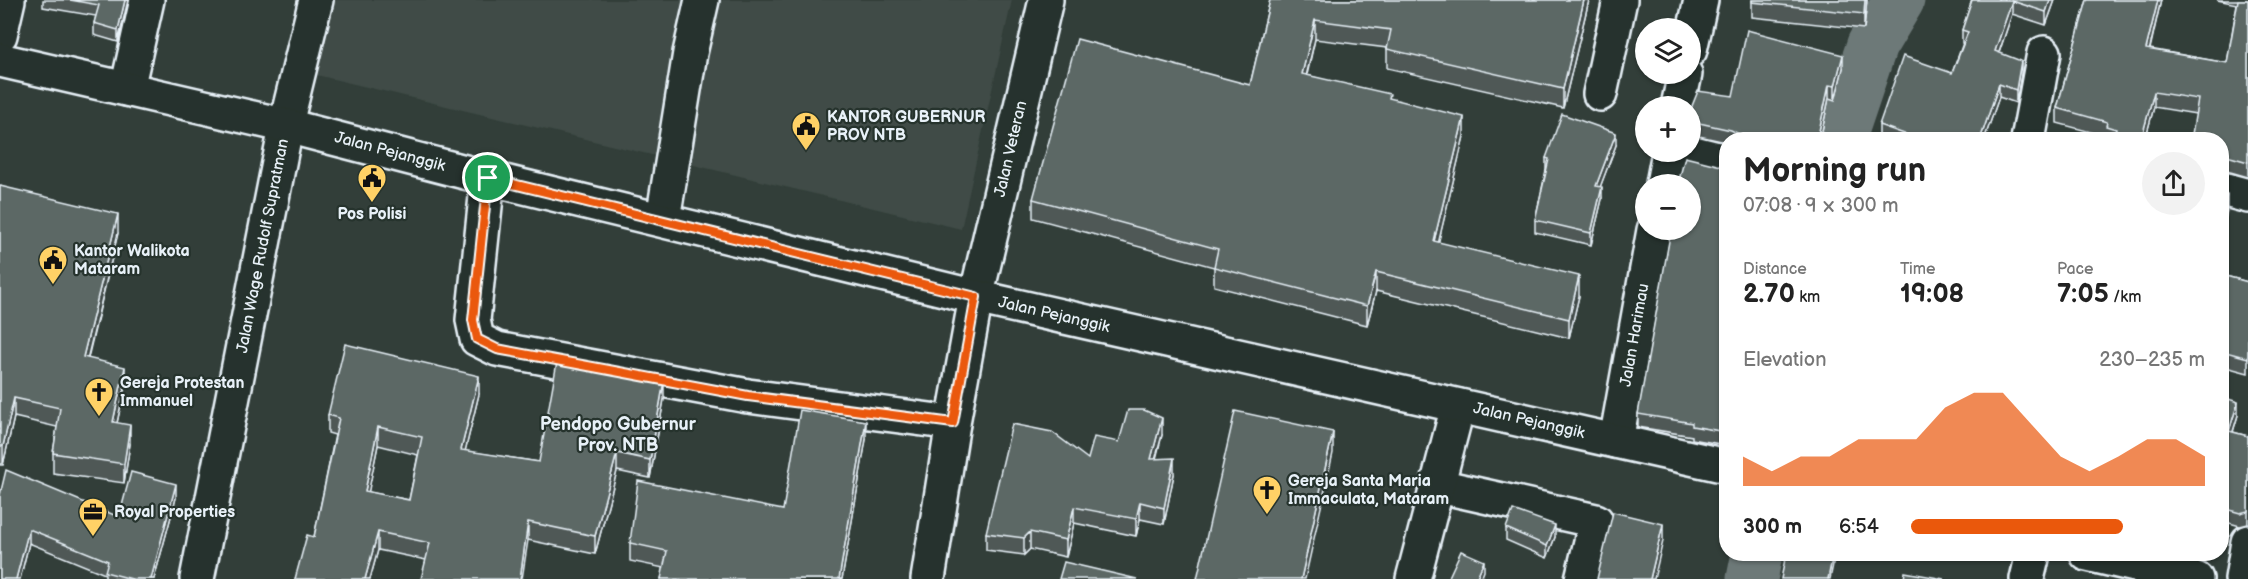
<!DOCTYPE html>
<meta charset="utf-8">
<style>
:root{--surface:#fff;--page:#f2f2f2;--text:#222;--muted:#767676;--accent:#ea580c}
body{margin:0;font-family:"Balsamiq Sans",sans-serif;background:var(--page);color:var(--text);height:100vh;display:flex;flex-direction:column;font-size:22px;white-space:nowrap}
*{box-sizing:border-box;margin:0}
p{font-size:20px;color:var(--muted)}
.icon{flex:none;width:33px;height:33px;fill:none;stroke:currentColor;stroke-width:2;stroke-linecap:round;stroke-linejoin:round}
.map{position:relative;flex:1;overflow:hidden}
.sheet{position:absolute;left:1719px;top:132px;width:510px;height:429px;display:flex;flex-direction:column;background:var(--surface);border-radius:24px;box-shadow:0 2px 4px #0004}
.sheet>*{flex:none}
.fabs{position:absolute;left:1635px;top:18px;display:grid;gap:12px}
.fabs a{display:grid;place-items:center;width:66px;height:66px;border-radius:50%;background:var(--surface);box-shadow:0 2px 4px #0004;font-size:30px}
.pin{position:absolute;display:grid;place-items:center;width:51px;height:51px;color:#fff;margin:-26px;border:3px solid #fff;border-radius:50%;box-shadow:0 2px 6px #0007}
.round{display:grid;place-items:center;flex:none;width:63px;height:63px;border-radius:32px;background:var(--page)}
.overview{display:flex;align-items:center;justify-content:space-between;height:102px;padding:0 24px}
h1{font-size:33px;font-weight:600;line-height:45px}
.stats{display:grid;grid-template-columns:repeat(3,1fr);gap:9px;height:102px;padding:6px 24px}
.stats div{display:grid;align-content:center}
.stats b{font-size:26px;font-weight:600}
.stats small{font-size:16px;font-weight:400}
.stats p{font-size:16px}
.chart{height:168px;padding:12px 24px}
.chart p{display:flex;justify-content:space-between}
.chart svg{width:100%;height:108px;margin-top:6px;fill:var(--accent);opacity:.7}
ul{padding:0 24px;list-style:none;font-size:20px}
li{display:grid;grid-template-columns:96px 72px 1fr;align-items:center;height:45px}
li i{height:15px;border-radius:8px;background:var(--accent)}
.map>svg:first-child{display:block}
.built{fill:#3f4b46}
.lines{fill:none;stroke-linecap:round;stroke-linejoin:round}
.river{stroke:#6d7978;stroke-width:51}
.minor-casing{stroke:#e8f1f8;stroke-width:38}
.major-casing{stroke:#e8f1f8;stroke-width:38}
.minor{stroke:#26332d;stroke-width:33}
.major{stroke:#26332d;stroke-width:33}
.wall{fill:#4f5957;stroke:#e8f1f8;stroke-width:1.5;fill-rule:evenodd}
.shaded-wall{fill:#404947;stroke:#e8f1f8;stroke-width:1.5}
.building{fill:#5c6865;stroke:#e8f1f8;stroke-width:1.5;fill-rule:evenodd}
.route-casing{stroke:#fff;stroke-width:12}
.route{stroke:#ea580c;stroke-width:8}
.labels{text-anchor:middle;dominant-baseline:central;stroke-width:4.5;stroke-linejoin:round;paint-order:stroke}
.poi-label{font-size:16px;font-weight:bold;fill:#e8f1f8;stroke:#26332d;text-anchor:start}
.street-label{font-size:16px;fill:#e8f1f8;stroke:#26332d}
.neighbourhood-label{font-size:18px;font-weight:bold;fill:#e8f1f8;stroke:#26332d}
</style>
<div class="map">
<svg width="2248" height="579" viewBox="0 0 2248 579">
<rect width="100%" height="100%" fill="#323e39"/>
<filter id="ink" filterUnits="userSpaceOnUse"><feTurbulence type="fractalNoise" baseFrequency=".0167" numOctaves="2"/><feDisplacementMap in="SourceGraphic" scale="12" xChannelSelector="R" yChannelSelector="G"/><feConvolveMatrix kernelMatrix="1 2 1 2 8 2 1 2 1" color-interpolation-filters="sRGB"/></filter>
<g filter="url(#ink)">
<polygon class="built" points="326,0 1012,0 961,229 308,73"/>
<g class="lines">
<g class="river">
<polyline points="1840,140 1872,45 1899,0"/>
<polyline points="1752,579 1757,554"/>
</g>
<g class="minor-casing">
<g id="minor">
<polyline points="0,35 8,0"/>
<polyline points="1690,50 1701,0"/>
<polyline points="127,89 147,0"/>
<polyline points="1600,94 1620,0"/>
<polyline points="1678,106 1685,74"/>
<polyline points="2028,140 2044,53"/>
<polyline points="1690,152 1726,161"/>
<polyline points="488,178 473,320 477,339 497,349 748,396 953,423"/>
<polyline points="1663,184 1669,152"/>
<polyline points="2222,189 2248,196"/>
<polyline points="663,219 690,53 702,0"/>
<polyline points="1616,441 1654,230"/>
<polyline points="1439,486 1596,521 1582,579"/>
<polyline points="197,579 290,107 316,0"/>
<polyline points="928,579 953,423 976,297 1046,0"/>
<polyline points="1413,579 1458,406"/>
<polyline points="2027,579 2033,554"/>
<polyline points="2242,579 2248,542"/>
</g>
</g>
<g class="major-casing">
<g id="major">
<polyline points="0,60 287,126 488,178 976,297 1726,466"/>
<polyline points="2087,554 2196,579"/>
</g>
</g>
<use href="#minor" class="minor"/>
<use href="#major" class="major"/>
</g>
<g class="wall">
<polygon points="43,0 128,0 118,42 94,35 94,23 96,16 43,7"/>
<polygon points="1270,0 1589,0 1563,108 1387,68 1387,48 1315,39 1307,75 1390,99 1464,136 1438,243 1579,296 1569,338 1376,291 1367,325 1214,286 1214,267 1033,218 1033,199 1250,85"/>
<polygon points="1752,0 1867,0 1864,29 1752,17"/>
<polygon points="1972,0 2055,0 2046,25 2012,14 1999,53 2021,74 2016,103 1999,97 1984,140 1884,140 1879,138 1879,125 1952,73 1963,43 1962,43 1962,30"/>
<polygon points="2087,0 2161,0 2150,49 2227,63 2237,4 2217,0 2248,0 2248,177 2227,171 2222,171 2222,140 2196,114 2154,107 2145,140 2106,140 2106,136 2057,123 2057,108"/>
<polygon points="1843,68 1835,100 1829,98 1820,140 1726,140 1726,142 1690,134 1690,112 1733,96"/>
<polygon points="1616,145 1600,187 1602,199 1591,245 1535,232 1535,220 1546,170 1546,158"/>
<polygon points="1721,166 1726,166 1726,445 1692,439 1692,436 1638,427 1638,414"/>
<polygon points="0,186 118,233 88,358 125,386 117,423 130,444 124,483 53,473 53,453 57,427 14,417 3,465 0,465"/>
<polygon points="2222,275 2248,282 2248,373 2222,366"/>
<path d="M479,394L465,451L539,462L664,399L650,478L617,471L595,554L528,540L426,560L378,550L370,579H295L314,537L335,435L328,433V415ZM378,445L418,455L409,500L368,492Z"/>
<polygon points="2222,397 2238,415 2233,432 2248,436 2248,524 2240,526 2222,521"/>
<polygon points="1162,435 1156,459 1174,474 1164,524 1140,519 1136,536 1074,523 1066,557 1030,549 1024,555 986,550 986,533 1088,459 1119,442"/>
<polygon points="866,439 842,579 661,579 664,568 630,561 630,543 783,510"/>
<polygon points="0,495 119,517 176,498 154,579 105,579 105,574 29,543 20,579 0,579"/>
<polygon points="1506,528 1555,537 1547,558 1506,540"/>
</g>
<g class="shaded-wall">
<polygon points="125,0 128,0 118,42 118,30"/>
<polygon points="1584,0 1589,0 1563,108 1563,89"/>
<polygon points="1865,0 1867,0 1864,29 1864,14"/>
<polygon points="2050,0 2055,0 2046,25 2046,12"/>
<polygon points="2158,0 2161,0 2146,64 2146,49"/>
<polygon points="2012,1 2012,14 1995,64 1995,51"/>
<polygon points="1315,20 1315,39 1302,93 1302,74"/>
<polygon points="1843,55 1843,68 1835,100 1835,86"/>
<polygon points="2021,61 2021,74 2016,103 2016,90"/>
<polygon points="1999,84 1999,97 1984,140 1980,140"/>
<polygon points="1829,85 1829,98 1820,140 1817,140"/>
<polygon points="2154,92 2154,107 2145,140 2141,140"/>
<polygon points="1464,117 1464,136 1434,261 1434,241"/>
<polygon points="1616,133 1616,145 1596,198 1596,186"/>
<polygon points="1602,187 1602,199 1591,245 1591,233"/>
<polygon points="2227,195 2227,210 2222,234 2222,219"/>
<polygon points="118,214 118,233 83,376 83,357"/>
<polygon points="1376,272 1376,291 1367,325 1367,306"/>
<polygon points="1579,276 1579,296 1569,338 1569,319"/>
<polygon points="125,367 125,386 113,441 113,422"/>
<polygon points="479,376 479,394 461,468 461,450"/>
<polygon points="664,381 664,399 650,478 650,460"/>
<polygon points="14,398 14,417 3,465 3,446"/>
<polygon points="2238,402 2238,415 2229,444 2229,431"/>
<polygon points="1162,418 1162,435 1151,475 1151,459"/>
<polygon points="866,421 866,439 842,579 839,579"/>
<polygon points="130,425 130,444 124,483 124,464"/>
<polygon points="378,427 378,445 365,509 365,491"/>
<polygon points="1333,432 1333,453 1305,579 1301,579"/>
<polygon points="617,453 617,471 595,554 595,536"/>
<polygon points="1174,458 1174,474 1164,524 1164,508"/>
<polygon points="176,484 176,498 154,579 151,579"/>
<polygon points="1140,502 1140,519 1136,536 1136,519"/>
<polygon points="1074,507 1074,523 1066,557 1066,540"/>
<polygon points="528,522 528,540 522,579 520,579"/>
<polygon points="1663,524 1663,541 1654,579 1650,579"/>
<polygon points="1555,525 1555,537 1547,558 1547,546"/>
<polygon points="29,529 29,543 20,579 16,579"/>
<polygon points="378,532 378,550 370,579 365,579"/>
<polygon points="1030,532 1030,549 1024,555 1024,538"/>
<polygon points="1833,554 1834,554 1834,560 1830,579 1828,579"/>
<polygon points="1484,561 1484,571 1481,579 1476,579"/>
</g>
<g class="building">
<polygon points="70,0 125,0 118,30 94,23 99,5"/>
<polygon points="1270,0 1584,0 1563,89 1387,49 1391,30 1315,20 1302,74 1390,94 1389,98 1464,117 1434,241 1579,276 1569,319 1376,272 1367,306 1214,267 1218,249 1033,199 1077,39 1250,85"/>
<polygon points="1752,0 1865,0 1864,14 1752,2"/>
<polygon points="1972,0 2050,0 2046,12 2012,1 1995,51 2021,61 2016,90 1999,84 1980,140 1921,140 1879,125 1903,56 1952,73 1968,32 1962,30"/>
<polygon points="2087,0 2158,0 2146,49 2227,63 2238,0 2248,0 2248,162 2227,156 2222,156 2222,140 2191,140 2198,99 2154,92 2141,140 2114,140 2116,129 2106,126 2107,122 2057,108"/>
<polygon points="1747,30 1843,55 1835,86 1829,85 1817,140 1742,140 1739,134 1731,130 1690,121 1692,106 1698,91 1733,96"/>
<polygon points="1562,114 1616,133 1596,186 1602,187 1591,233 1535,220 1549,159 1546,158"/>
<polygon points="1685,157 1721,166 1726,166 1726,432 1692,426 1692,423 1638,414 1671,230 1690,230 1690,184 1678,184"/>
<polygon points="0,186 118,214 83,357 125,367 113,422 130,425 124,464 53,453 60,408 14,398 3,446 0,446"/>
<polygon points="2222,193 2227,195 2222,219"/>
<polygon points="2222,275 2248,282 2248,358 2222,351"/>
<path d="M345,344L479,376L461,450L539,462L557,362L664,381L650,460L617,453L595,536L528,522L520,579H421L430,543L378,532L365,579H295L307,535L314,537L339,418L328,415ZM378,427L422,437L409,500L365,491Z"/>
<polygon points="2222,397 2238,402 2229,431 2248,436 2248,511 2240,513 2222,508"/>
<polygon points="800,410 866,421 839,579 661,579 667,551 630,543 638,481 783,510"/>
<polygon points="1128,410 1144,410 1162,418 1151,459 1174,458 1164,508 1140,502 1136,519 1074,507 1066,540 1030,532 1024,538 986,533 1012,424 1052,432 1088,459 1094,437 1119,442"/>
<polygon points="1235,411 1333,432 1301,579 1197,579"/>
<polygon points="6,470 119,517 131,472 176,484 151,579 132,579 105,572 108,561 29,529 16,579 0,579 0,495"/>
<polygon points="1513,510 1555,525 1547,546 1506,528"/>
<polygon points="1613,512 1663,524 1650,579 1597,579"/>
<polygon points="1461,551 1484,561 1476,579 1448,579"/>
<polygon points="1786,554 1833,554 1828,579 1781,579"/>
<polygon points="1064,562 1137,579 1059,579"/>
<polygon points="1905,572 1944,579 1904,579"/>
</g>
</g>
<g class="lines" filter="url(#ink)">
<g class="route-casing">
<polygon id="route" points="488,178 976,297 953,423 748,396 497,349 477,339 473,320"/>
</g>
<use href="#route" class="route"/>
</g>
<defs>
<g id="civic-pin" transform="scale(1.5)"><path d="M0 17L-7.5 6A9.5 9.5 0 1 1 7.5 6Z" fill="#ffd166" stroke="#26332d"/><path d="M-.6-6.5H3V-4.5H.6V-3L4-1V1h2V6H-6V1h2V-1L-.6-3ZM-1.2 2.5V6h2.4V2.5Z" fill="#111"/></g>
<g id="church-pin" transform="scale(1.5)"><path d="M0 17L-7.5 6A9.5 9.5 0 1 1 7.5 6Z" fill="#ffd166" stroke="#26332d"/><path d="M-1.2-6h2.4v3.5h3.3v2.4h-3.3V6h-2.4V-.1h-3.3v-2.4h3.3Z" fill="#111"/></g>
<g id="office-pin" transform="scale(1.5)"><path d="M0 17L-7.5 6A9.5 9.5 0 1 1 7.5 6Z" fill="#ffd166" stroke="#26332d"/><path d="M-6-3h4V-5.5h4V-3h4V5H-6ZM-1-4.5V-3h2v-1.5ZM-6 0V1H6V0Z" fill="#111"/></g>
</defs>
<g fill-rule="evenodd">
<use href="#civic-pin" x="806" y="126"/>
<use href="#civic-pin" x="372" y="178"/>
<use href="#civic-pin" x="53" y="260"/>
<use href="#church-pin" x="99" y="392"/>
<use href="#church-pin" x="1267" y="490"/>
<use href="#office-pin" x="93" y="512"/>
</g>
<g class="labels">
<g class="poi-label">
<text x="827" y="117">KANTOR GUBERNUR<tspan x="827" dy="18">PROV NTB</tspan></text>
<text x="372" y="214" text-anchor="middle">Pos Polisi</text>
<text x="74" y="251">Kantor Walikota<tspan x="74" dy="18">Mataram</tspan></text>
<text x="120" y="383">Gereja Protestan<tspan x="120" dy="18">Immanuel</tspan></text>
<text x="1288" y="481">Gereja Santa Maria<tspan x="1288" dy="18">Immaculata, Mataram</tspan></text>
<text x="114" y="512">Royal Properties</text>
</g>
<g class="street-label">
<text transform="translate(1011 149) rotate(-77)">Jalan Veteran</text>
<text transform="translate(390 152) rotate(15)">Jalan Pejanggik</text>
<text transform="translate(263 246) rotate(-79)">Jalan Wage Rudolf Supratman</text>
<text transform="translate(1054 315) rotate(13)">Jalan Pejanggik</text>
<text transform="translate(1635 335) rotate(-80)">Jalan Harimau</text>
<text transform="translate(1529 421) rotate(13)">Jalan Pejanggik</text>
</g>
<g class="neighbourhood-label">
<text x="618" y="424">Pendopo Gubernur<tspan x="618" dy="21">Prov. NTB</tspan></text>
</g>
</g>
</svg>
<div class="fabs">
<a><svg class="icon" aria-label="layers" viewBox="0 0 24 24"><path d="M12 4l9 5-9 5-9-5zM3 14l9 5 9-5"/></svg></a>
<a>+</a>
<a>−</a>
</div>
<div class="pin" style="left:488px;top:178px;background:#1e9e55"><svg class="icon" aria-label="arrive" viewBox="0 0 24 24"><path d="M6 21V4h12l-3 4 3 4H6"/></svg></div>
<section class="sheet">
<div class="overview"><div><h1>Morning run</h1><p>07:08 · 9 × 300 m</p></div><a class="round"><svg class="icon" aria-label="share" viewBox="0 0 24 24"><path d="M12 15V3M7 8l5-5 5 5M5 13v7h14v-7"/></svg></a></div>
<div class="stats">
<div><p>Distance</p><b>2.70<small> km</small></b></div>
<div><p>Time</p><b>19:08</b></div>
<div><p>Pace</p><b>7:05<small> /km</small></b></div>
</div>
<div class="chart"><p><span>Elevation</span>230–235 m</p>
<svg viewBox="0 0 160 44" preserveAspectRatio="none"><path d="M0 44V32L10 38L20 32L30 32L40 25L50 25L60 25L70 12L80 6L90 6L100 19L110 32L120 38L130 32L140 25L150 25L160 32V44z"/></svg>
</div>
<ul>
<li><b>300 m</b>6:54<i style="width:72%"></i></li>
</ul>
</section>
</div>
